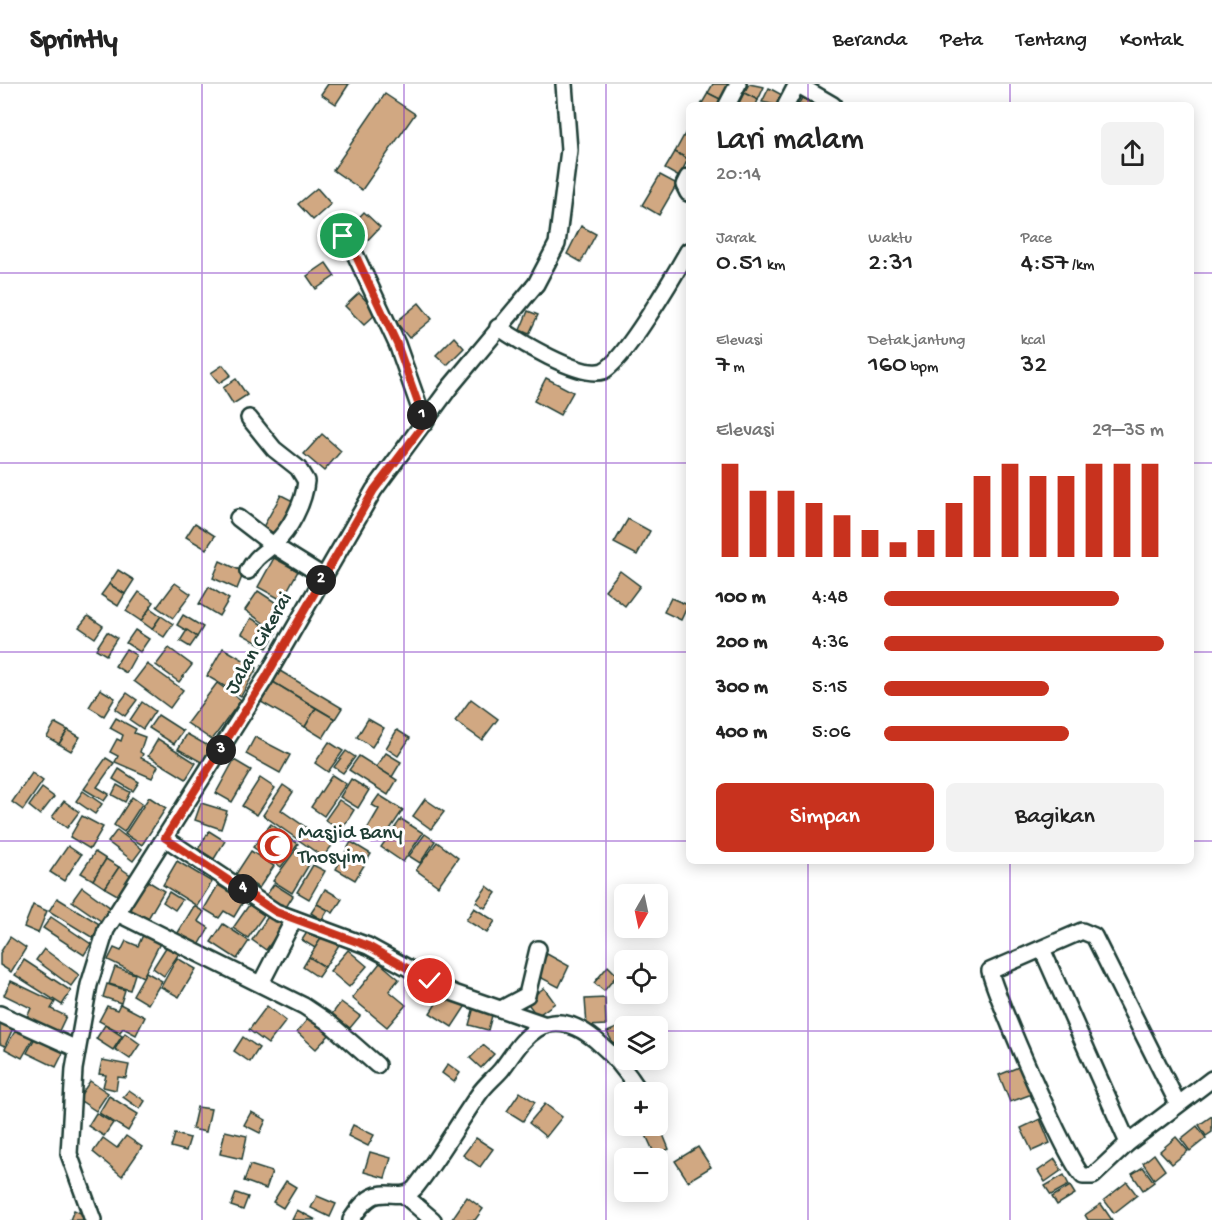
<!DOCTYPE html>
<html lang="id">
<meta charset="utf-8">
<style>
:root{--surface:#fff;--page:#f2f2f2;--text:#222;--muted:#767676;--line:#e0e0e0;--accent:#c8321e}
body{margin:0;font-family:"Gochi Hand",sans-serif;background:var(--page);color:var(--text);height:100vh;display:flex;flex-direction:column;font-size:22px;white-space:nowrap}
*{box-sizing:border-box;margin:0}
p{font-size:20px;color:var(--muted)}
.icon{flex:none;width:33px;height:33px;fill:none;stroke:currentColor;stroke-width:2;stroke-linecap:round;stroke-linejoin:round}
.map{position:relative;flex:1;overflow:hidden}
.panel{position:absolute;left:686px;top:18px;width:508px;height:762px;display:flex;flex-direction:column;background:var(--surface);border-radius:9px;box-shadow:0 3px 15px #0003}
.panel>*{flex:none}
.needle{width:39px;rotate:189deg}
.fabs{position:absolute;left:614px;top:800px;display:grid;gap:12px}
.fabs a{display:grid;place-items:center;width:54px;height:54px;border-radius:9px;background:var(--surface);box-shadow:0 3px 15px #0003;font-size:30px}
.pin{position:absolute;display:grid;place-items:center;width:51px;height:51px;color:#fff;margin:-26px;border:3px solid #fff;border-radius:50%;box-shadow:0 2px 6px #0007}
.km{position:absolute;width:30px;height:30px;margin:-15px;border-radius:50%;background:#222;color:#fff;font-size:16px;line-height:30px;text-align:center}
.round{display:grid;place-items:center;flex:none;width:63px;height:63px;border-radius:9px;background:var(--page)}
.headline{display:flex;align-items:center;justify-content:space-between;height:102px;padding:0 30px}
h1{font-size:33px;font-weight:600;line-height:45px}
.stats{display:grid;grid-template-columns:repeat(3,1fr);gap:9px;height:102px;padding:6px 30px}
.stats div{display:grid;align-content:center}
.stats b{font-size:26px;font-weight:600}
.stats small{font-size:16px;font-weight:400}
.stats p{font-size:16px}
.chart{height:168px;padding:12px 30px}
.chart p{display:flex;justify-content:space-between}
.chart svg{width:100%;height:108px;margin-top:6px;stroke:var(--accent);stroke-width:6}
.cta{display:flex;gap:12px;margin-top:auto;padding:12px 30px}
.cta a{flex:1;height:69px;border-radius:9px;background:var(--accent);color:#fff;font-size:24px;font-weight:600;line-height:69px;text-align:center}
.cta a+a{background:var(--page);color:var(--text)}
ul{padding:0 30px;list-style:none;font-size:20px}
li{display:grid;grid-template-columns:96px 72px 1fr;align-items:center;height:45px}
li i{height:15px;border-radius:8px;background:var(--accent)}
header{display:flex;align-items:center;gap:36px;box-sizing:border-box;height:84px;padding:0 30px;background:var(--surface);border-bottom:2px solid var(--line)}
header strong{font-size:28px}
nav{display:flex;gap:33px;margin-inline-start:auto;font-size:21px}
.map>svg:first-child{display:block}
.building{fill:#d1a882;stroke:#1f3d34;stroke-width:1.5}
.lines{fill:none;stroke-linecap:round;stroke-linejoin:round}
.minor-casing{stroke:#1f3d34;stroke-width:20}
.minor{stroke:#fff;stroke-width:15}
.route-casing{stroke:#fff;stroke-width:12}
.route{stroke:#c8321e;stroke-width:8}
.grid{fill:none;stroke:#7b2cbf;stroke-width:1.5;stroke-opacity:0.55}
.labels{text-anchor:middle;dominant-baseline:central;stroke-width:6;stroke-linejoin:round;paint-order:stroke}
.street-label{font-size:21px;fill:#1f3d34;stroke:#fff}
.poi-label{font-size:21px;fill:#1f3d34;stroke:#fff;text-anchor:start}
</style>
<header>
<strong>Sprintly</strong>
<nav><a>Beranda</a><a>Peta</a><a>Tentang</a><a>Kontak</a></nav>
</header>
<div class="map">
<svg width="1212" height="1136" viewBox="0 0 1212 1136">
<rect width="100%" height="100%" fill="#fff"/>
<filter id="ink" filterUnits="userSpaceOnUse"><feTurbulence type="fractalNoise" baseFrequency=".0167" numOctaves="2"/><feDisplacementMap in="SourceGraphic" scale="12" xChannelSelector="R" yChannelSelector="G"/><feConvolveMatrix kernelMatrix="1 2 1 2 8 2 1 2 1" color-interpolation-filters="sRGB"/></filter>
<g filter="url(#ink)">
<g class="building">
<polygon points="328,0 349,0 336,20 321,10"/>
<polygon points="713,0 731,0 722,16 708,9"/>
<polygon points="749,0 764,3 758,16 744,9"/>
<polygon points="769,4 782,11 776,21 762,18"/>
<polygon points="708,9 722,16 720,21 701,21"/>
<polygon points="744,9 758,16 756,21 738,21"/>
<polygon points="385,10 415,30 362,106 333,86"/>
<polygon points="802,14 816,21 798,21"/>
<polygon points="687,46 688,47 688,75 675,68"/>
<polygon points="675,68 688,75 679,93 665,85"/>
<polygon points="660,91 677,100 659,131 642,121"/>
<polygon points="317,104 331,120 313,136 298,120"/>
<polygon points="364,128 380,143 361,163 345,148"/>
<polygon points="581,142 596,150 581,178 567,170"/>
<polygon points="326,179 335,192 316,205 307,192"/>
<polygon points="359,209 377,229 364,241 345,222"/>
<polygon points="419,219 432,235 409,254 396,238"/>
<polygon points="528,227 538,231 529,250 520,246"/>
<polygon points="454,253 464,264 447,281 436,271"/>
<polygon points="223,281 231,291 219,299 211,289"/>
<polygon points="546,294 573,308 560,331 534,317"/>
<polygon points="236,295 247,311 233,320 223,304"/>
<polygon points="322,350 341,367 324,387 304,370"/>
<polygon points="281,411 293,417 275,450 263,443"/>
<polygon points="628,435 650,447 637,471 614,459"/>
<polygon points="195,439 215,452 206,465 186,453"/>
<polygon points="274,474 298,487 282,516 258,503"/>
<polygon points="220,477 244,488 237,505 213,494"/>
<polygon points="118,486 134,496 125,510 109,500"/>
<polygon points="620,487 640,502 625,522 605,506"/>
<polygon points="175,499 191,510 173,534 157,523"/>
<polygon points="109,500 125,510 118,522 101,511"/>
<polygon points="209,503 229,515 219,532 199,520"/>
<polygon points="258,507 281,522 268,542 245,526"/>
<polygon points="139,508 154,518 141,537 126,527"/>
<polygon points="671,514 688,521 681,536 664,528"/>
<polygon points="150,524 161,532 152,545 141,537"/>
<polygon points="183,531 203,543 197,553 177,541"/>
<polygon points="88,532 103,542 95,554 79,543"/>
<polygon points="161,532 173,540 164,553 152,545"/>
<polygon points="251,534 276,549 267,564 242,550"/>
<polygon points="135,546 149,555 140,568 126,559"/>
<polygon points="187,546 197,553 190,563 180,557"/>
<polygon points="107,548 117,554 106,571 96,565"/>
<polygon points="169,564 192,581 179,598 156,581"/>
<polygon points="223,564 257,584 241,612 207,592"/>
<polygon points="126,565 136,571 126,589 115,582"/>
<polygon points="147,580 183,606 170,624 134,597"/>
<polygon points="280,587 342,624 335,635 273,598"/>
<polygon points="273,598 316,624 305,643 261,618"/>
<polygon points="217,599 241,616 212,656 187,639"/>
<polygon points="100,605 115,614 104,632 89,623"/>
<polygon points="127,609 137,616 125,632 115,625"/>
<polygon points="471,615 498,635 482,656 455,637"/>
<polygon points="142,618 155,627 143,645 130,636"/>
<polygon points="316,624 335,635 323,654 305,643"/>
<polygon points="158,631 183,647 174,660 149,644"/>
<polygon points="116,634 136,645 134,649 145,653 140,668 143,670 141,674 158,682 152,694 115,678 118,672 110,668 117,655 121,657 123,651 110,644"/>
<polygon points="368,635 384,644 372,663 357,653"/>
<polygon points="55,639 68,646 59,660 47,653"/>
<polygon points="68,646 80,653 71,667 59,660"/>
<polygon points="397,646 410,654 398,672 386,664"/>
<polygon points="187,650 212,664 203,679 178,665"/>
<polygon points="255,653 290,671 280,689 246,670"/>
<polygon points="158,655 196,679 186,695 148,672"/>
<polygon points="329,658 343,667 328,688 315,679"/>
<polygon points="346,667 355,673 343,689 334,683"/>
<polygon points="386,669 401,678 392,693 376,683"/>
<polygon points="359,672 397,696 388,711 349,686"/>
<polygon points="106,674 114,679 97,703 109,710 104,717 84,705"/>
<polygon points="234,676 251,686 232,718 216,709"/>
<polygon points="119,685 139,698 133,707 113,695"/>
<polygon points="32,689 43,697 23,726 12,718"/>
<polygon points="332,691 346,700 324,732 311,723"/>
<polygon points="260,694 275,704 257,731 242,722"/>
<polygon points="351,695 369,706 358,724 340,713"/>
<polygon points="117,701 130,708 125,718 112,711"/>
<polygon points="283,701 293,708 281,726 320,753 326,745 338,754 323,773 263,731"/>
<polygon points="42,704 54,713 40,731 29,722"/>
<polygon points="83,707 102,720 95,730 76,717"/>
<polygon points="379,711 403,726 382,757 366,747 379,725 372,721"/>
<polygon points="132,713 142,720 124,748 114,741"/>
<polygon points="149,713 166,724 142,761 125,750"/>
<polygon points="425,715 444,728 431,745 413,732"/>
<polygon points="339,716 354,726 341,747 325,736"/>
<polygon points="64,717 79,728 67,744 52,733"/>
<polygon points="201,719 227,727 221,745 195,736"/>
<polygon points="82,732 103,743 90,765 70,753"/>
<polygon points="401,735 423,749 403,778 381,763"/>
<polygon points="271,740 298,760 281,783 253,763"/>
<polygon points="117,746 142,765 133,777 108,758"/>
<polygon points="209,747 225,757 214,775 198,765"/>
<polygon points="425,750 435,757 420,779 409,772"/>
<polygon points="351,758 371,770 355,796 336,785"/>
<polygon points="437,758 458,774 438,802 416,786"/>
<polygon points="68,762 81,771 64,797 50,788"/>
<polygon points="297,764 313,774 292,809 273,797"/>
<polygon points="251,767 274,782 259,804 236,790"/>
<polygon points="95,768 106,775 93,796 81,789"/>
<polygon points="106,775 119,783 105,804 93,796"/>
<polygon points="177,777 212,798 197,822 163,801"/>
<polygon points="313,781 325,787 309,815 297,808"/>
<polygon points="119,783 132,792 119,812 105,804"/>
<polygon points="146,796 164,807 146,838 128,827"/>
<polygon points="274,800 293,812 285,825 265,813"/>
<polygon points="218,801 229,808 231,804 246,813 234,833 224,827 219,834 204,825"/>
<polygon points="487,802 496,809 485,824 476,818"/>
<polygon points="82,803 111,824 101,837 72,817"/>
<polygon points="325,805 342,815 333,829 317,820"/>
<polygon points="169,808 182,816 175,826 163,818"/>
<polygon points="57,814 101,841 93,854 49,827"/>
<polygon points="317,820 328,826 322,836 311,829"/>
<polygon points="33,821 47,827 38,849 24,843"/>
<polygon points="249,821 264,831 248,854 233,844"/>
<polygon points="194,822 204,828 198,837 209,844 197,865 176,852"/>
<polygon points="474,824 495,837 487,849 466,836"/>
<polygon points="269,831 284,841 266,866 252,856"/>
<polygon points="51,833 91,860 84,871 43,844"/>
<polygon points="223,840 249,857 237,875 211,858"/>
<polygon points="311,842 324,850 315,864 302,856"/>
<polygon points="324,850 339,861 325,883 309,873"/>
<polygon points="143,851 160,859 143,893 108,876 114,864 121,867 126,857 138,862"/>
<polygon points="10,853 26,864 11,888 0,881 0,869"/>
<polygon points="170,857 182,865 164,892 153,884"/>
<polygon points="44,865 79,891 71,902 36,876"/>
<polygon points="348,866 367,882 349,903 330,887"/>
<polygon points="547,870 569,882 559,903 536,891"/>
<polygon points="309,873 325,883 318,893 303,883"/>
<polygon points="177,874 196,885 179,913 161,903"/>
<polygon points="24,876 71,907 62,921 15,891"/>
<polygon points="380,879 399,895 389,907 406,921 387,943 352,914"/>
<polygon points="608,882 617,891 604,907 594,899"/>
<polygon points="115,883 135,890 130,906 109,900"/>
<polygon points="146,888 162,897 148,920 133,911"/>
<polygon points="11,897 55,918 51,925 66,932 57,951 26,936 31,924 4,911"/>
<polygon points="107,900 125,906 121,919 103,913"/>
<polygon points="544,904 555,919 537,932 526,917"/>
<polygon points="445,906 467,920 452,943 430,929"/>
<polygon points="605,914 606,941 587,942 585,915"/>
<polygon points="341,918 360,932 350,944 332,930"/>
<polygon points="120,920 145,933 136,951 123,944 120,948 99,937 107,922 117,926"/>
<polygon points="267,922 286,937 268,960 249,946"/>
<polygon points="474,923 493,928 488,946 469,941"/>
<polygon points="312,930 332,948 316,965 297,948"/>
<polygon points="0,938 13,944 5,962 0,960"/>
<polygon points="626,940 624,954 613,959 607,948"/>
<polygon points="105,941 122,952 113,966 96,955"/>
<polygon points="18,942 35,951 22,974 5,965"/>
<polygon points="125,949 140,960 130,975 115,965"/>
<polygon points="37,950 65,965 56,983 27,969"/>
<polygon points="243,953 259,964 250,978 234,967"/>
<polygon points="483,961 494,970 481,984 470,974"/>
<polygon points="102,976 129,981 126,994 118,993 116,1006 103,1003 106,991 99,990"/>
<polygon points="448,980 460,989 454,998 442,989"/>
<polygon points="1021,982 1032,1010 1010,1018 999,991"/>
<polygon points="90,997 108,1009 96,1027 78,1015"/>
<polygon points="129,1006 145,1017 140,1025 123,1013"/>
<polygon points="520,1008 535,1018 523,1037 507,1027"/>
<polygon points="109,1012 138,1030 128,1047 99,1029"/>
<polygon points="545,1020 562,1033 546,1053 529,1039"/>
<polygon points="197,1023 211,1025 206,1048 192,1045"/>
<polygon points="251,1028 266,1036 260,1049 244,1041"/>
<polygon points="96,1029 113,1039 104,1052 88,1042"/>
<polygon points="1212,1032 1212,1048 1206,1052 1199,1041"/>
<polygon points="1040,1035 1050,1059 1032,1067 1021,1044"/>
<polygon points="353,1041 374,1051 368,1062 348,1052"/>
<polygon points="1197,1042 1206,1054 1190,1067 1181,1055"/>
<polygon points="660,1043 669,1065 655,1071 645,1049"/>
<polygon points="225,1047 247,1052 242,1075 220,1070"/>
<polygon points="175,1050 190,1054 186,1067 171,1063"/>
<polygon points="126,1052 142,1063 122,1092 93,1068 103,1054 117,1064"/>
<polygon points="1176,1053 1188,1067 1172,1080 1160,1067"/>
<polygon points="476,1054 493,1065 480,1083 463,1071"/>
<polygon points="698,1063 711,1083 688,1097 675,1077"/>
<polygon points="370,1068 391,1074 385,1094 364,1088"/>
<polygon points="1154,1070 1165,1086 1154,1095 1143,1079"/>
<polygon points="1055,1075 1062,1086 1045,1098 1038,1087"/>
<polygon points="250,1081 272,1088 266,1105 244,1097"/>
<polygon points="1143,1083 1154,1098 1143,1106 1132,1090"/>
<polygon points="1064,1091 1069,1101 1051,1111 1045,1102"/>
<polygon points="286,1097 296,1103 283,1124 273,1118"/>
<polygon points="1127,1098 1137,1111 1114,1129 1104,1116"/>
<polygon points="1070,1102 1075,1110 1057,1121 1052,1113"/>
<polygon points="236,1109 248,1113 243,1126 231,1122"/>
<polygon points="317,1112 336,1120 330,1133 311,1124"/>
<polygon points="467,1113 483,1125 475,1136 454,1136 452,1135"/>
<polygon points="1101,1120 1112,1136 1088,1136 1085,1131"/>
<polygon points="74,1126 87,1132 85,1136 70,1136"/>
<polygon points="297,1126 316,1136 292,1136"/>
</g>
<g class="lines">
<g class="minor-casing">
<g id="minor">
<polyline points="797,0 833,21"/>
<polyline points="727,21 738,0"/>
<polyline points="786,21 797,0"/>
<polyline points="688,93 684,101 688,109"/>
<polyline points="343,152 356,172 397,260 425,339"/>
<path d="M498,243C517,256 580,295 603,287C623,279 675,190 688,167"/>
<polyline points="238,434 273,461 323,492"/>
<path d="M248,487C255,473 263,470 274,460C290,446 304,419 306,397L298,384L274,365L249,334"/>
<polyline points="165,754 276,828 368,862 454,909 546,941"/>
<polyline points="117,829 304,922 328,938 377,981"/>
<polyline points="1042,865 1128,1059"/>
<polyline points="261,899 294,835"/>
<polyline points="501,925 527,911 538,865"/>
<polyline points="0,930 77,965"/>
<path d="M1178,1020L1094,852L1082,847L990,887C994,909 1070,1084 1083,1092H1093L1128,1059L1212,995"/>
<polyline points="657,1035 658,1036"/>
<polyline points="404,1111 433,1136"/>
<polyline points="93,1136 69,1070 74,985 89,901 106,846 265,595 374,406 450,303 536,200 557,160 569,66 564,0"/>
<path d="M351,1136C357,1127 363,1118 372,1113C386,1105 403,1117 415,1104C439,1074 457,1041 479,1010C485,1001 494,994 501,986C512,972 521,955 537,945C576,920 622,980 640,1008"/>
</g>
</g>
<use href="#minor" class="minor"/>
</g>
</g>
<g class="lines" filter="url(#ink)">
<g class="route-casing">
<polyline id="route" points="343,152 356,172 397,260 425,339 374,406 265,595 165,754 276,828 368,862 430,897"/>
</g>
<use href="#route" class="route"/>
</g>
<path class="grid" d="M202,0V1136M404,0V1136M606,0V1136M808,0V21M1010,0V21M0,189H688M1191,189H1212M0,379H688M1191,379H1212M0,568H688M1191,568H1212M0,757H688M1191,757H1212M808,777V1136M1010,777V1136M0,947H624M657,947H1212"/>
<defs>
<g id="mosque-ring" transform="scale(1.725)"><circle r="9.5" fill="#fff" stroke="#c8321e" stroke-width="1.5"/><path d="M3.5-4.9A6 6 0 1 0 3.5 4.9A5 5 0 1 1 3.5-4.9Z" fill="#c8321e"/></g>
</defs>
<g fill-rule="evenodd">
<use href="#mosque-ring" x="275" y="762"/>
</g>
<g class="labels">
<g class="street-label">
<text transform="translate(260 560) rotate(-60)">Jalan Cikerai</text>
</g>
<g class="poi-label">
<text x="298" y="750">Masjid Bany<tspan x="298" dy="24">Thosyim</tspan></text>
</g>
</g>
</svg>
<div class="fabs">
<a><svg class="needle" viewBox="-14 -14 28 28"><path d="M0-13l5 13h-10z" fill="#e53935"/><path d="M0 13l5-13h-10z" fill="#767676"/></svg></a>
<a><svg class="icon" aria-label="locate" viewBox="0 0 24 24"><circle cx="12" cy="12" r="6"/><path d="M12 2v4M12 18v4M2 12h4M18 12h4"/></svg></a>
<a><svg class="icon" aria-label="layers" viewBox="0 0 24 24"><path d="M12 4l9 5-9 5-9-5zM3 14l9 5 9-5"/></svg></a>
<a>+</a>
<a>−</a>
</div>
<div class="pin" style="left:343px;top:152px;background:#1e9e55"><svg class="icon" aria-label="arrive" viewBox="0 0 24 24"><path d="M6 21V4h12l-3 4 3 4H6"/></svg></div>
<div class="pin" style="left:430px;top:897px;background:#d93025"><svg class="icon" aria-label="check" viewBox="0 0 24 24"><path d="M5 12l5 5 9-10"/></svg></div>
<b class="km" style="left:422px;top:331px">1</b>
<b class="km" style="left:321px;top:496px">2</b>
<b class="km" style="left:221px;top:666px">3</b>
<b class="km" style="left:243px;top:805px">4</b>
<section class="panel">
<div class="headline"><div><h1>Lari malam</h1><p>20:14</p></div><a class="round"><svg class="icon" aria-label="share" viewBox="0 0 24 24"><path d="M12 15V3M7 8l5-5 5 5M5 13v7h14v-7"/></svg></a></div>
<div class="stats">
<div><p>Jarak</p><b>0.51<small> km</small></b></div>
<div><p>Waktu</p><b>2:31</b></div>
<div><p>Pace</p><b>4:57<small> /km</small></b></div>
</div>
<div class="stats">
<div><p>Elevasi</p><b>7<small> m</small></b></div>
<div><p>Detak jantung</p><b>160<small> bpm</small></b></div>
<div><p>kcal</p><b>32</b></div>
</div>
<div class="chart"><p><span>Elevasi</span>29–35 m</p>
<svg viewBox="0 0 160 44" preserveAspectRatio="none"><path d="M5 44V6M15 44V17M25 44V17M35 44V22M45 44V27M55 44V33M65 44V38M75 44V33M85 44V22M95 44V11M105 44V6M115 44V11M125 44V11M135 44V6M145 44V6M155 44V6"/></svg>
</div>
<ul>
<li><b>100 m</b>4:48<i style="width:84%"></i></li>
<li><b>200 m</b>4:36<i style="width:100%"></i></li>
<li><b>300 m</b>5:15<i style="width:59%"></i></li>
<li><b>400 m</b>5:06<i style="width:66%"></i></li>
</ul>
<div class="cta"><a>Simpan</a><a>Bagikan</a></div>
</section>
</div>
